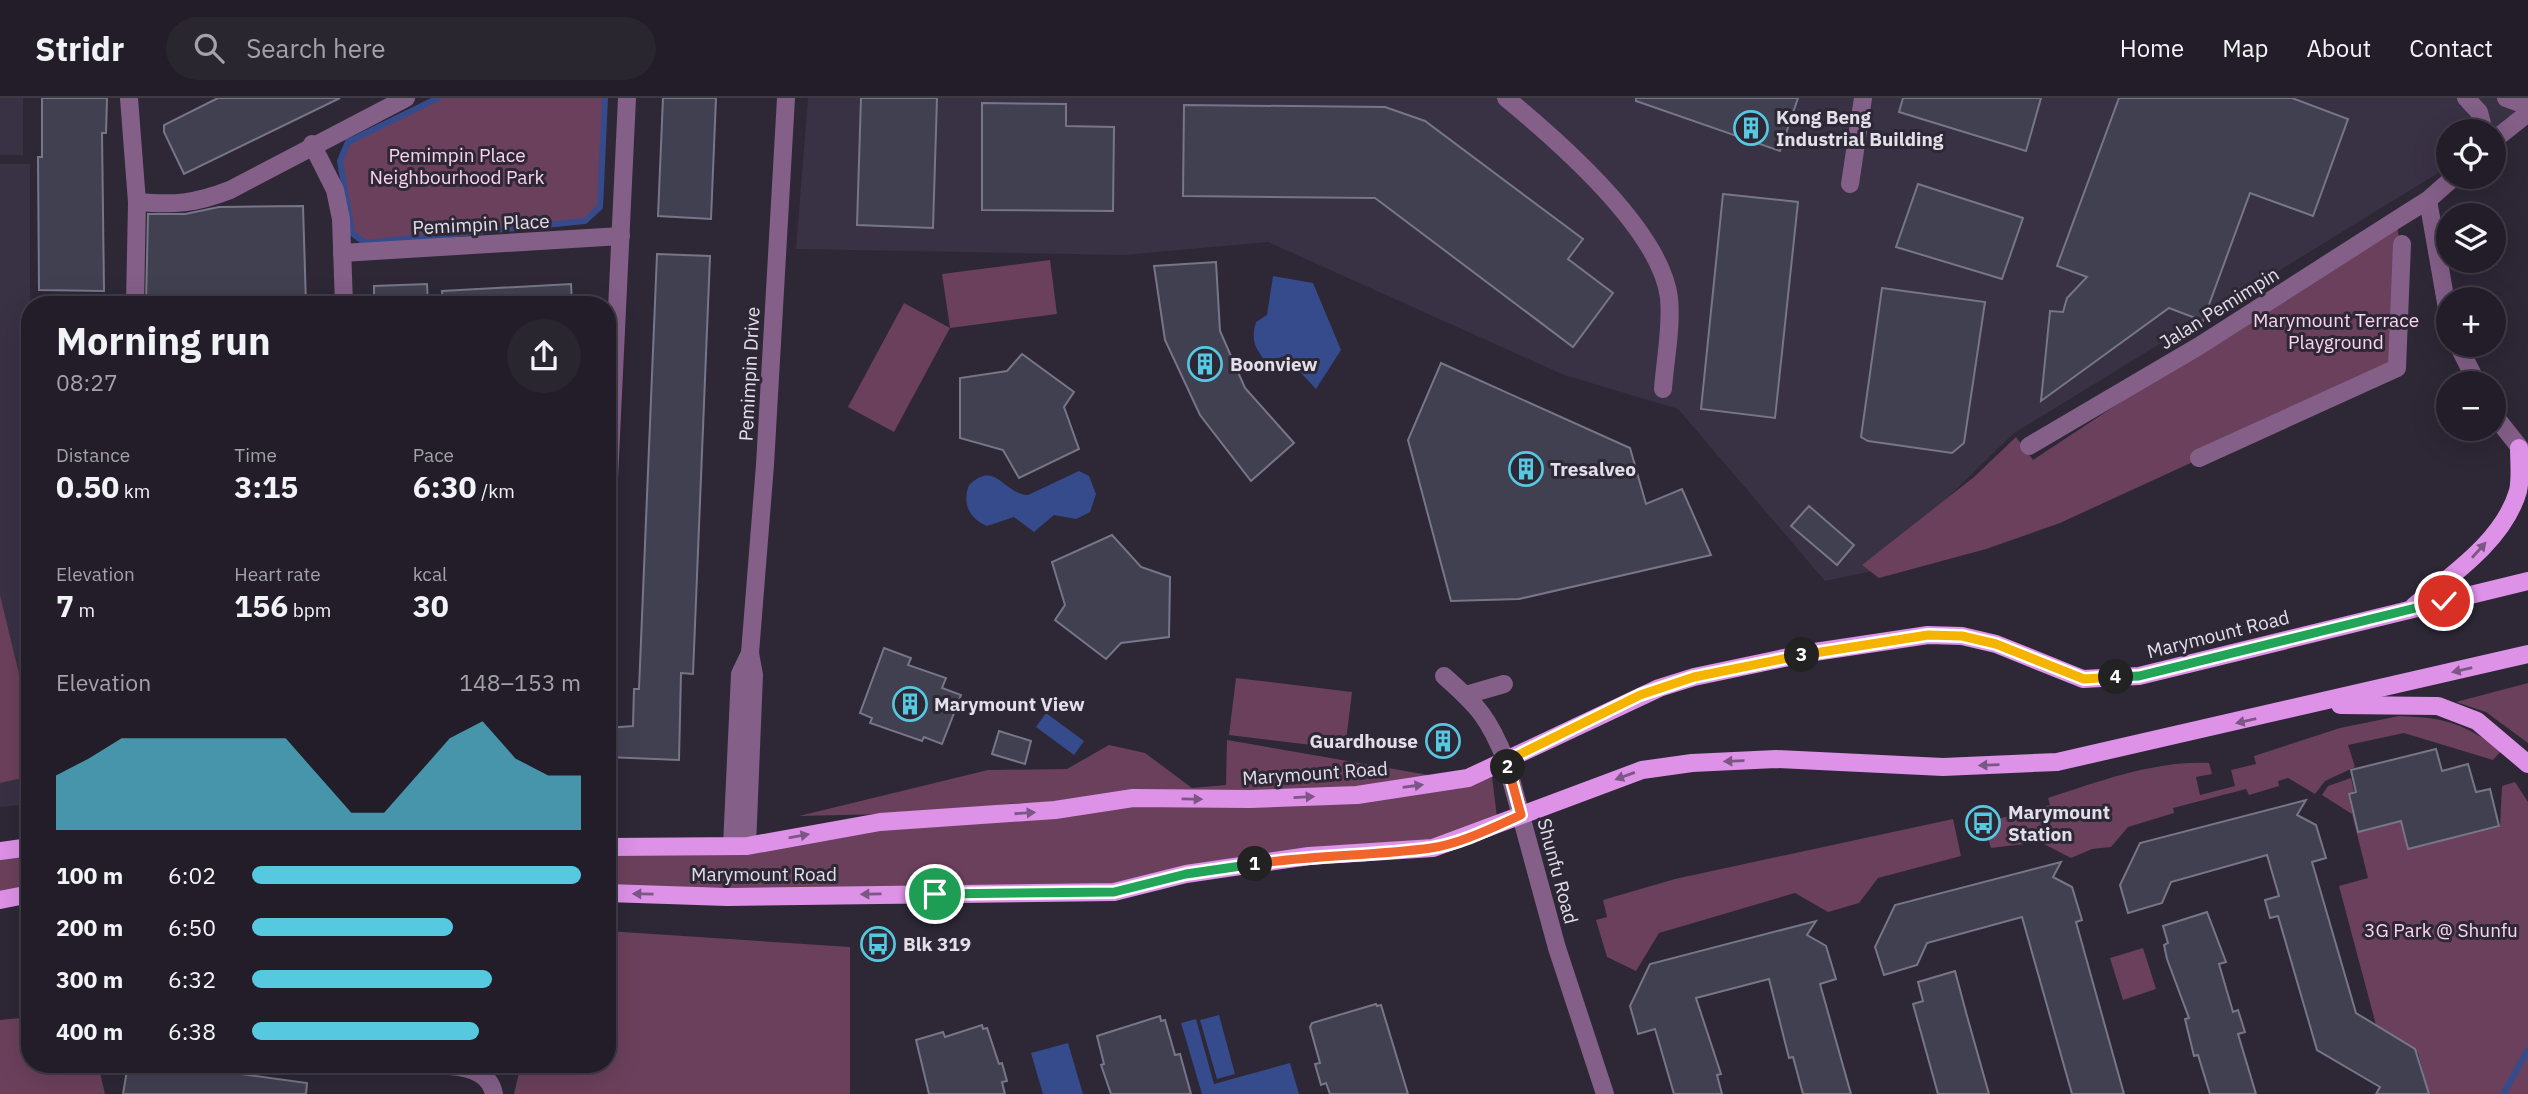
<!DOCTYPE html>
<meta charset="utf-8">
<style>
:root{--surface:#221d28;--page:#2a2630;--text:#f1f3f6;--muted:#a2a2a8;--line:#3f3b45;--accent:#56c9e1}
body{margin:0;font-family:"IBM Plex Sans",sans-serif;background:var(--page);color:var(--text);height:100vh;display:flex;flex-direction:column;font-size:26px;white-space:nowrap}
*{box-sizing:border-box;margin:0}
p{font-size:23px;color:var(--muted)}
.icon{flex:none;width:38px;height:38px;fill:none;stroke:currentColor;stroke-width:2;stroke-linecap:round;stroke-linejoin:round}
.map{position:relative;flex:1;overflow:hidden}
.drawer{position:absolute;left:21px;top:198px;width:595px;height:777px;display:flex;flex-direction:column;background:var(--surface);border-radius:28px;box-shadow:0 7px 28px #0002,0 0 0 2px var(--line)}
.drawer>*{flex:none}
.buttons{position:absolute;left:2436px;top:21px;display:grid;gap:14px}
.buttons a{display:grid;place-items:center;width:70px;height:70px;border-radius:50%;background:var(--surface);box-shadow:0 7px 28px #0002,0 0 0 2px var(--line);font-size:35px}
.pin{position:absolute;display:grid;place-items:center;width:60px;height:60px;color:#fff;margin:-30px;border:4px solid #fff;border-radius:50%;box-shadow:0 2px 7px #0007}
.km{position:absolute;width:35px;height:35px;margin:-18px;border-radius:50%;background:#222;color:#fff;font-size:19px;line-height:35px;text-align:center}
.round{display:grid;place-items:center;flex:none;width:74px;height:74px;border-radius:37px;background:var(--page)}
.overview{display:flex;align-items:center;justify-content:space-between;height:119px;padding:0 35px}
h1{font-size:38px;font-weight:700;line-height:52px}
.figures{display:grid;grid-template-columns:repeat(3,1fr);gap:10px;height:119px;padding:7px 35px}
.figures div{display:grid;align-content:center}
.figures b{font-size:30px;font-weight:700}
.figures small{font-size:19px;font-weight:400}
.figures p{font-size:19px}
.chart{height:196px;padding:14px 35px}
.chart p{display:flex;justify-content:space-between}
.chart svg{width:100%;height:126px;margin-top:7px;fill:var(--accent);opacity:.7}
ul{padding:0 35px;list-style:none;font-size:23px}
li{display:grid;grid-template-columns:112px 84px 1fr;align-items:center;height:52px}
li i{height:18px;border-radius:9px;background:var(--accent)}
header{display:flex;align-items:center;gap:42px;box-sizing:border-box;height:98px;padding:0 35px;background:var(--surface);border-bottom:2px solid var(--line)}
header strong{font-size:33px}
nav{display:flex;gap:38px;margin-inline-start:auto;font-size:24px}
.search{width:490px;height:63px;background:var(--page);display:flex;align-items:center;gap:18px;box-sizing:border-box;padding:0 24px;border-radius:38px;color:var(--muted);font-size:26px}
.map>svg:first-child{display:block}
.built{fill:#393144}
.green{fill:#6b405c}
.water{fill:#364b8c}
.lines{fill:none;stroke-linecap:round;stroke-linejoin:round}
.stream{stroke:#364b8c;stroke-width:6}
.building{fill:#414051;stroke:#777689;stroke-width:2}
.minor{stroke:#845f88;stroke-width:18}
.major{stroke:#dd91e7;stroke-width:18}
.oneway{fill:#7c5786}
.split-1-casing{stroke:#fff;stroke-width:14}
.split-2-casing{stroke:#fff;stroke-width:14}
.split-3-casing{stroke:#fff;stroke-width:14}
.split-4-casing{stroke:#fff;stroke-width:14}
.split-5-casing{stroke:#fff;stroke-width:14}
.split-1{stroke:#22a559;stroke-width:9}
.split-2{stroke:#f0652b;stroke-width:9}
.split-3{stroke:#f5b400;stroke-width:9}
.split-4{stroke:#f5b400;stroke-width:9}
.split-5{stroke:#22a559;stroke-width:9}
.labels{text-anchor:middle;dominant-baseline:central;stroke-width:6;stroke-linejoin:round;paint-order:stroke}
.poi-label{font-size:19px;font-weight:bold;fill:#e3dfe9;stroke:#2d2736;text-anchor:start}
.park-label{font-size:19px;fill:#fcd4ed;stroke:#2d2736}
.street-label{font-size:19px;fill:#e3dfe9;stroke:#2d2736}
</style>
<header>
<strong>Stridr</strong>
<div class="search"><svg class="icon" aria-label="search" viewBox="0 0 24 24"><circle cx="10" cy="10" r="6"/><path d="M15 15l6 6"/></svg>Search here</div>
<nav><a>Home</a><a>Map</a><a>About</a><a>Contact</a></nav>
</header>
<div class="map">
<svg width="2528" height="996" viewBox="0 0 2528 996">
<rect width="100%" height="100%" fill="#2d2736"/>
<g class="built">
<rect x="0" y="0" width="23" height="57"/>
<polygon points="808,0 2528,0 2528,21 2494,33 2448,33 2448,69 2013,336 1873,473 1825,483 1678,311 1564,277 1268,144 1124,157 796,151"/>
<polygon points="0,66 30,66 30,706 0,709"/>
</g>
<g class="green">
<polygon points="438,0 605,0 600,109 585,123 365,145 352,135 340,63 348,44"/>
<polygon points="2396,122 2400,146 2397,270 2060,425 1986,451 1879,480 1862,467 1974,379 2016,339 2033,362"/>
<polygon points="1050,162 1057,216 950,230 894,334 848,309 904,205 950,230 942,176"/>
<polygon points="0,497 30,622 30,678 0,685"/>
<polygon points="1236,580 1352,594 1345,651 1229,637"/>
<polygon points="2528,585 2528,645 2486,614 2456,604"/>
<path d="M2399,618C2449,620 2460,625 2502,652L2493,662L2404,635L2348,647L2355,669L2325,683L2315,696L2288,680L2278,683L2279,688L2249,697L2246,691L2173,710L2174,715L2128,729L2111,749L2092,751L2071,760L2040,744L1991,750L1983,725L2050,707L2048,700C2101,683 2153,663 2209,665L2212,676L2196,679L2200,697L2235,688L2231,672L2256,666L2254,658L2340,630Z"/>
<polygon points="1227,642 1457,682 1491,671 1498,727 1433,750 1114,794 607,795 607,749 747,748 1081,707 1016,705 928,715 799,718 988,672 1067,671 1109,647 1145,655 1192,690 1226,687"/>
<polygon points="2351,680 2354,693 2348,696 2357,734 2401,723 2407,751 2500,729 2502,688 2515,684 2528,704 2528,996 2429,996 2418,955 2376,927 2339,788 2368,780 2352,716 2322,697 2328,688"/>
<polygon points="1953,721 1961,758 1878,780 1859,805 1828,814 1795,795 1659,835 1636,873 1607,859 1596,822 1607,819 1603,802 1675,781"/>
<polygon points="30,749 30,796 0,802 0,753"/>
<polygon points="607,833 850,849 850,996 514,996 521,966 607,966"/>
<polygon points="2143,850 2156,891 2123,902 2110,860"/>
<polygon points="30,919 30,966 98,966 105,996 0,996 0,922"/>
</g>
<g class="water">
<path d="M1273,178L1313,185L1341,252L1316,291L1285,258L1266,264C1254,249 1251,242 1256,224L1267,217Z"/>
<path d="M1079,373L1089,378L1096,396L1090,414L1076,421L1054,417L1034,434L1014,419L987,428C969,420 962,406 969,387C996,361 1003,396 1028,397Z"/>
<polygon points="1046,615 1084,643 1074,657 1036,629"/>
<polygon points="1219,917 1235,976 1217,981 1200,922"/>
<polygon points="1196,921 1214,986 1290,965 1299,996 1202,996 1181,925"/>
<polygon points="1068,945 1083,996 1043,996 1031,955"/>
</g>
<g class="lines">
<g class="stream">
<polyline points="438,0 348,44 340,63 352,135 365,145 585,123 600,109 605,0"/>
<polyline points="2503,996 2528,952"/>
</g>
</g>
<g class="building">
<polygon points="42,0 107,0 106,35 102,35 104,193 39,192 38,59 42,59"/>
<polygon points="218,0 340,0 184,76 164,34 164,27"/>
<polygon points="663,0 716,0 711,121 658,118"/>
<polygon points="861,0 937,0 933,130 857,127"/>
<polygon points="1636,0 1798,0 1780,53 1636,3"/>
<polygon points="1903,0 2041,0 2026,53 1899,14"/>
<polygon points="2119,0 2292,0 2348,21 2313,118 2250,95 2203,223 2169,210 2041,303 2050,213 2063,214 2067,200 2087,179 2057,168"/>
<polygon points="982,5 1066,6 1066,28 1114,29 1113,113 982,112"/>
<polygon points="1184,7 1385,9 1425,23 1583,141 1568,161 1613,195 1573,249 1375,100 1183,98"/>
<polygon points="1918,86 2023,120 2002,181 1896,149"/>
<polygon points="1723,96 1798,104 1775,320 1701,311"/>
<polygon points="303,108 306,206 146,206 148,116 185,116 219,109"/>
<polygon points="657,156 710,158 693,576 681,575 679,662 607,659 607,630 633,628 634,591 639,591"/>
<polygon points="1216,164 1220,233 1245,290 1294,345 1251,383 1200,317 1165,242 1154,168"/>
<polygon points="427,186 428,206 374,206 374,188"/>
<polygon points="571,186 572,206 443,206 442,193"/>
<polygon points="1882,190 1985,204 1964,345 1952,355 1868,343 1861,339"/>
<polygon points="1022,256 1074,294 1064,309 1079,351 1019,380 1003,352 960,340 960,280 1007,273"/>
<polygon points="1441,265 1630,350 1646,406 1682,391 1711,457 1519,501 1451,503 1408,342"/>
<polygon points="1809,408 1854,447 1837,467 1791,428"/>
<polygon points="1112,437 1141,469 1170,479 1169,539 1121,545 1106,561 1055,522 1065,507 1052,464"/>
<polygon points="884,550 911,560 908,567 946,580 942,590 961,597 942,646 924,639 922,643 870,625 872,620 860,615"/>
<polygon points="1434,631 1455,633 1452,657 1431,653"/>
<polygon points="999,633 1031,643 1025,666 992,656"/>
<polygon points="2436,651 2442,673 2468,666 2476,694 2490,691 2499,728 2408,751 2401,723 2358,734 2349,696 2356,694 2351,672"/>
<polygon points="2306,702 2297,717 2316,727 2326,760 2312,764 2356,915 2415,951 2429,996 2376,996 2380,989 2317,952 2278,818 2270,820 2265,802 2279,798 2267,757 2171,784 2162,805 2128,815 2120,787 2140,745"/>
<polygon points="2061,764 2053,779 2072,789 2082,822 2076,824 2124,996 2072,996 2022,819 1927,845 1917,867 1884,877 1875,849 1895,807"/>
<polygon points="2207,814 2226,864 2219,866 2233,914 2238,912 2245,934 2238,936 2256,996 2210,996 2198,957 2194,958 2185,921 2189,920 2167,861 2164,847 2168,845 2163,828"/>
<polygon points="1816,823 1807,837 1826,848 1836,881 1820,886 1851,996 1803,996 1793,959 1789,960 1769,881 1696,900 1721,976 1717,977 1722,996 1674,996 1655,931 1638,936 1630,908 1650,866"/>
<polygon points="1955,873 1967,918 1989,996 1938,996 1913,906 1923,903 1918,884"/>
<polygon points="1376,906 1377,908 1381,907 1408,996 1330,996 1326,985 1321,987 1315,966 1320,965 1310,929 1312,925"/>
<polygon points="1160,918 1161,923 1165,922 1175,957 1180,956 1191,996 1111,996 1101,967 1104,966 1097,938"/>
<polygon points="982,927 983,931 987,930 999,966 1002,965 1007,983 1002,984 1005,996 929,996 916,942 943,934 945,939"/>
<polygon points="128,966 167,966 307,985 306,996 123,996"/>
</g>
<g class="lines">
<g class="minor">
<polyline points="129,0 137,104 135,206"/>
<path d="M1506,0C1557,42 1661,132 1669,200C1672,229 1665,262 1663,291"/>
<polyline points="2466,0 2479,14 2484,33"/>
<polyline points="2506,0 2528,8"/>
<polyline points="2494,42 2528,15"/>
<polyline points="312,46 335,92 341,121 344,206"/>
<polyline points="1850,86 1863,0"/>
<polyline points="2428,102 2448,216"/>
<path d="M137,104C174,107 194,106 230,92L406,0"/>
<polyline points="342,155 621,138"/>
<polyline points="2458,247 2477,285"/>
<polyline points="2494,317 2528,360"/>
<polyline points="2029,348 2199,248 2396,122 2428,102 2454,79"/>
<polyline points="2199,360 2397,270 2402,146"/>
<polyline points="607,422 627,0"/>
<path d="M1444,578C1478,608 1489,620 1506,663L1557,850L1605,996"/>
<polyline points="1466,597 1504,586"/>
<polyline points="732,748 740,576 750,555"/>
<polyline points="747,748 754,577 750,555 765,367 786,0"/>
<path d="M426,966C452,969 488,966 494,996"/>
</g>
<g class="major">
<path d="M2414,508C2452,477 2504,442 2518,393C2521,380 2519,363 2519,350"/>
<polyline points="2340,607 2438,608 2477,623 2528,666"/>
<polyline points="607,749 747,748 880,724 1055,712 1133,700 1250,701 1357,697 1468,680 1659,590 1694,579 1808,555 1928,537 1962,538 1996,546 2083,581 2139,578 2528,483"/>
<polyline points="0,753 30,749"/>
<polyline points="607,795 727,799 1114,794 1186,776 1309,758 1433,750 1642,672 1692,665 1776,661 1943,669 2057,664 2528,556"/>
<polyline points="0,802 30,796"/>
</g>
</g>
<defs><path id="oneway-solid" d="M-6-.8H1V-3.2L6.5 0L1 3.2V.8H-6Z" transform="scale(1.75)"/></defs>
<g class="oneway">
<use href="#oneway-solid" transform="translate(2479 452) rotate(-48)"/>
<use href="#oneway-solid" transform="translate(2462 572) rotate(167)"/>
<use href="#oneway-solid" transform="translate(2246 623) rotate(167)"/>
<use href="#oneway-solid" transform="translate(1734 663) rotate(178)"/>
<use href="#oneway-solid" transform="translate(1989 667) rotate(178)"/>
<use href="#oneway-solid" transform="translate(1625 678) rotate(160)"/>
<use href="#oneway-solid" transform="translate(1413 688) rotate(-8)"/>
<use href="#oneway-solid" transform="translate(1304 699) rotate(-3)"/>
<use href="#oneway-solid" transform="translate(1192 701) rotate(1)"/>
<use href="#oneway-solid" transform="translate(1025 715) rotate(-4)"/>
<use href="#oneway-solid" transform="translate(799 738) rotate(-10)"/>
<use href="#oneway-solid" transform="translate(643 796) rotate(-179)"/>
<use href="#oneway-solid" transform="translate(871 796) rotate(179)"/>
</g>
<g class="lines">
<g class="split-1-casing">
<polyline id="split-1" points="935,796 1114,794 1186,776 1255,766"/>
</g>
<g class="split-2-casing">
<path id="split-2" d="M1255,766C1313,757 1373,758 1431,750C1460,746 1494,729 1521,717L1508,669"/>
</g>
<g class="split-3-casing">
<polyline id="split-3" points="1508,669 1506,663 1640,597 1694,579 1802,557"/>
</g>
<g class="split-4-casing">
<polyline id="split-4" points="1802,557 1928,537 1962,538 1996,546 2084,581 2116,579"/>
</g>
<g class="split-5-casing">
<polyline id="split-5" points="2116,579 2139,578 2444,503"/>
</g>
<use href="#split-1" class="split-1"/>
<use href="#split-2" class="split-2"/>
<use href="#split-3" class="split-3"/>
<use href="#split-4" class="split-4"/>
<use href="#split-5" class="split-5"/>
</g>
<defs>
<g id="building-ring" transform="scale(1.75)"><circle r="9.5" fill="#2d2736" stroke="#56c9e1" stroke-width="1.5"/><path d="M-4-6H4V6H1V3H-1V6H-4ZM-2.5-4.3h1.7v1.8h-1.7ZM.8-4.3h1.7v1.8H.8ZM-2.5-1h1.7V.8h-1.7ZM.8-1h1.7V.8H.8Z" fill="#56c9e1"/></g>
<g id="bus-ring" transform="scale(1.75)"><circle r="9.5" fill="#2d2736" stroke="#56c9e1" stroke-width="1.5"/><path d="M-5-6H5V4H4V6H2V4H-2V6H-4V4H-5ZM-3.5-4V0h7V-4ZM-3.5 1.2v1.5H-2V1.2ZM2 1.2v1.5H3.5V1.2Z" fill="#56c9e1"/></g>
</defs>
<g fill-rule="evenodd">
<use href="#building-ring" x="1751" y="30"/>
<use href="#building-ring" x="1205" y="266"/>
<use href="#building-ring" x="1526" y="371"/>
<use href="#building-ring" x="910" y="606"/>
<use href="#building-ring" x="1443" y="643"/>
<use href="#bus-ring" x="1983" y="725"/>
<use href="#bus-ring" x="878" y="846"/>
</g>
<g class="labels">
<g class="poi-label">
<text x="1776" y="19">Kong Beng<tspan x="1776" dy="22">Industrial Building</tspan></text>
<text x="1230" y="266">Boonview</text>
<text x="1550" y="371">Tresalveo</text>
<text x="934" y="606">Marymount View</text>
<text x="1418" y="643" text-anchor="end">Guardhouse</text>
<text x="2008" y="714">Marymount<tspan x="2008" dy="22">Station</tspan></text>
<text x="903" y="846">Blk 319</text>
</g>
<g class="park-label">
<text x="457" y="57">Pemimpin Place<tspan x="457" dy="22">Neighbourhood Park</tspan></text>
<text x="2336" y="222">Marymount Terrace<tspan x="2336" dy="22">Playground</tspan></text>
<text x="2441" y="832">3G Park @ Shunfu</text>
</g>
<g class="street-label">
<text transform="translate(481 126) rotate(-3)">Pemimpin Place</text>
<text transform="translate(2219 210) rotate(-32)">Jalan Pemimpin</text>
<text transform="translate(749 276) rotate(-87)">Pemimpin Drive</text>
<text transform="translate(2218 536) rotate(-14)">Marymount Road</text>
<text transform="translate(1315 675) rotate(-4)">Marymount Road</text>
<text transform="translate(1558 773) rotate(75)">Shunfu Road</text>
<text x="764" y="776">Marymount Road</text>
</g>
</g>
</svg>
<div class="buttons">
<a><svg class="icon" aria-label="locate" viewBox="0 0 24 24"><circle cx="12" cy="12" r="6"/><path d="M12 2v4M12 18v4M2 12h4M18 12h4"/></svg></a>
<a><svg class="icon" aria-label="layers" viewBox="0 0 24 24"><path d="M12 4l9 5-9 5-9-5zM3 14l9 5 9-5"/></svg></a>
<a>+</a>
<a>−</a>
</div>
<div class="pin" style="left:935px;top:796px;background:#1e9e55"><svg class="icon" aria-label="arrive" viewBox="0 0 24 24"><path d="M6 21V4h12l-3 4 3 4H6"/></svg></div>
<div class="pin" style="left:2444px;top:503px;background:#d93025"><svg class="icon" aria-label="check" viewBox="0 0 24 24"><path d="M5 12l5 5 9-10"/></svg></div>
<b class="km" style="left:1255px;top:766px">1</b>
<b class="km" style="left:1508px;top:669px">2</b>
<b class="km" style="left:1802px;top:557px">3</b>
<b class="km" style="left:2116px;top:579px">4</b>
<section class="drawer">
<div class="overview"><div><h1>Morning run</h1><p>08:27</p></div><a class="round"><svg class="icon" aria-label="share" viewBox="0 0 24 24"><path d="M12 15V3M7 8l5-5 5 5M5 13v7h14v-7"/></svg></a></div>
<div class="figures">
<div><p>Distance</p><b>0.50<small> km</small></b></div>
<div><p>Time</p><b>3:15</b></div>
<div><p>Pace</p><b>6:30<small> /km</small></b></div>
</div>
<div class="figures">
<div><p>Elevation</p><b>7<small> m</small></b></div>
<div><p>Heart rate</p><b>156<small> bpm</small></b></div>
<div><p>kcal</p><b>30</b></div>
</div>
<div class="chart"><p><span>Elevation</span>148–153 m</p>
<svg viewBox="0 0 160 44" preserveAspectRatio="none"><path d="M0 44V25L10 19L20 12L30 12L40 12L50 12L60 12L70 12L80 25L90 38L100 38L110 25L120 12L130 6L140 19L150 25L160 25V44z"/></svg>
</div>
<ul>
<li><b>100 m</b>6:02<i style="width:100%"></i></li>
<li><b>200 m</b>6:50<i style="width:61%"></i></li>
<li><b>300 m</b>6:32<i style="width:73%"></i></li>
<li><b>400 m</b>6:38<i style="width:69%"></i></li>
</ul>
</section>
</div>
